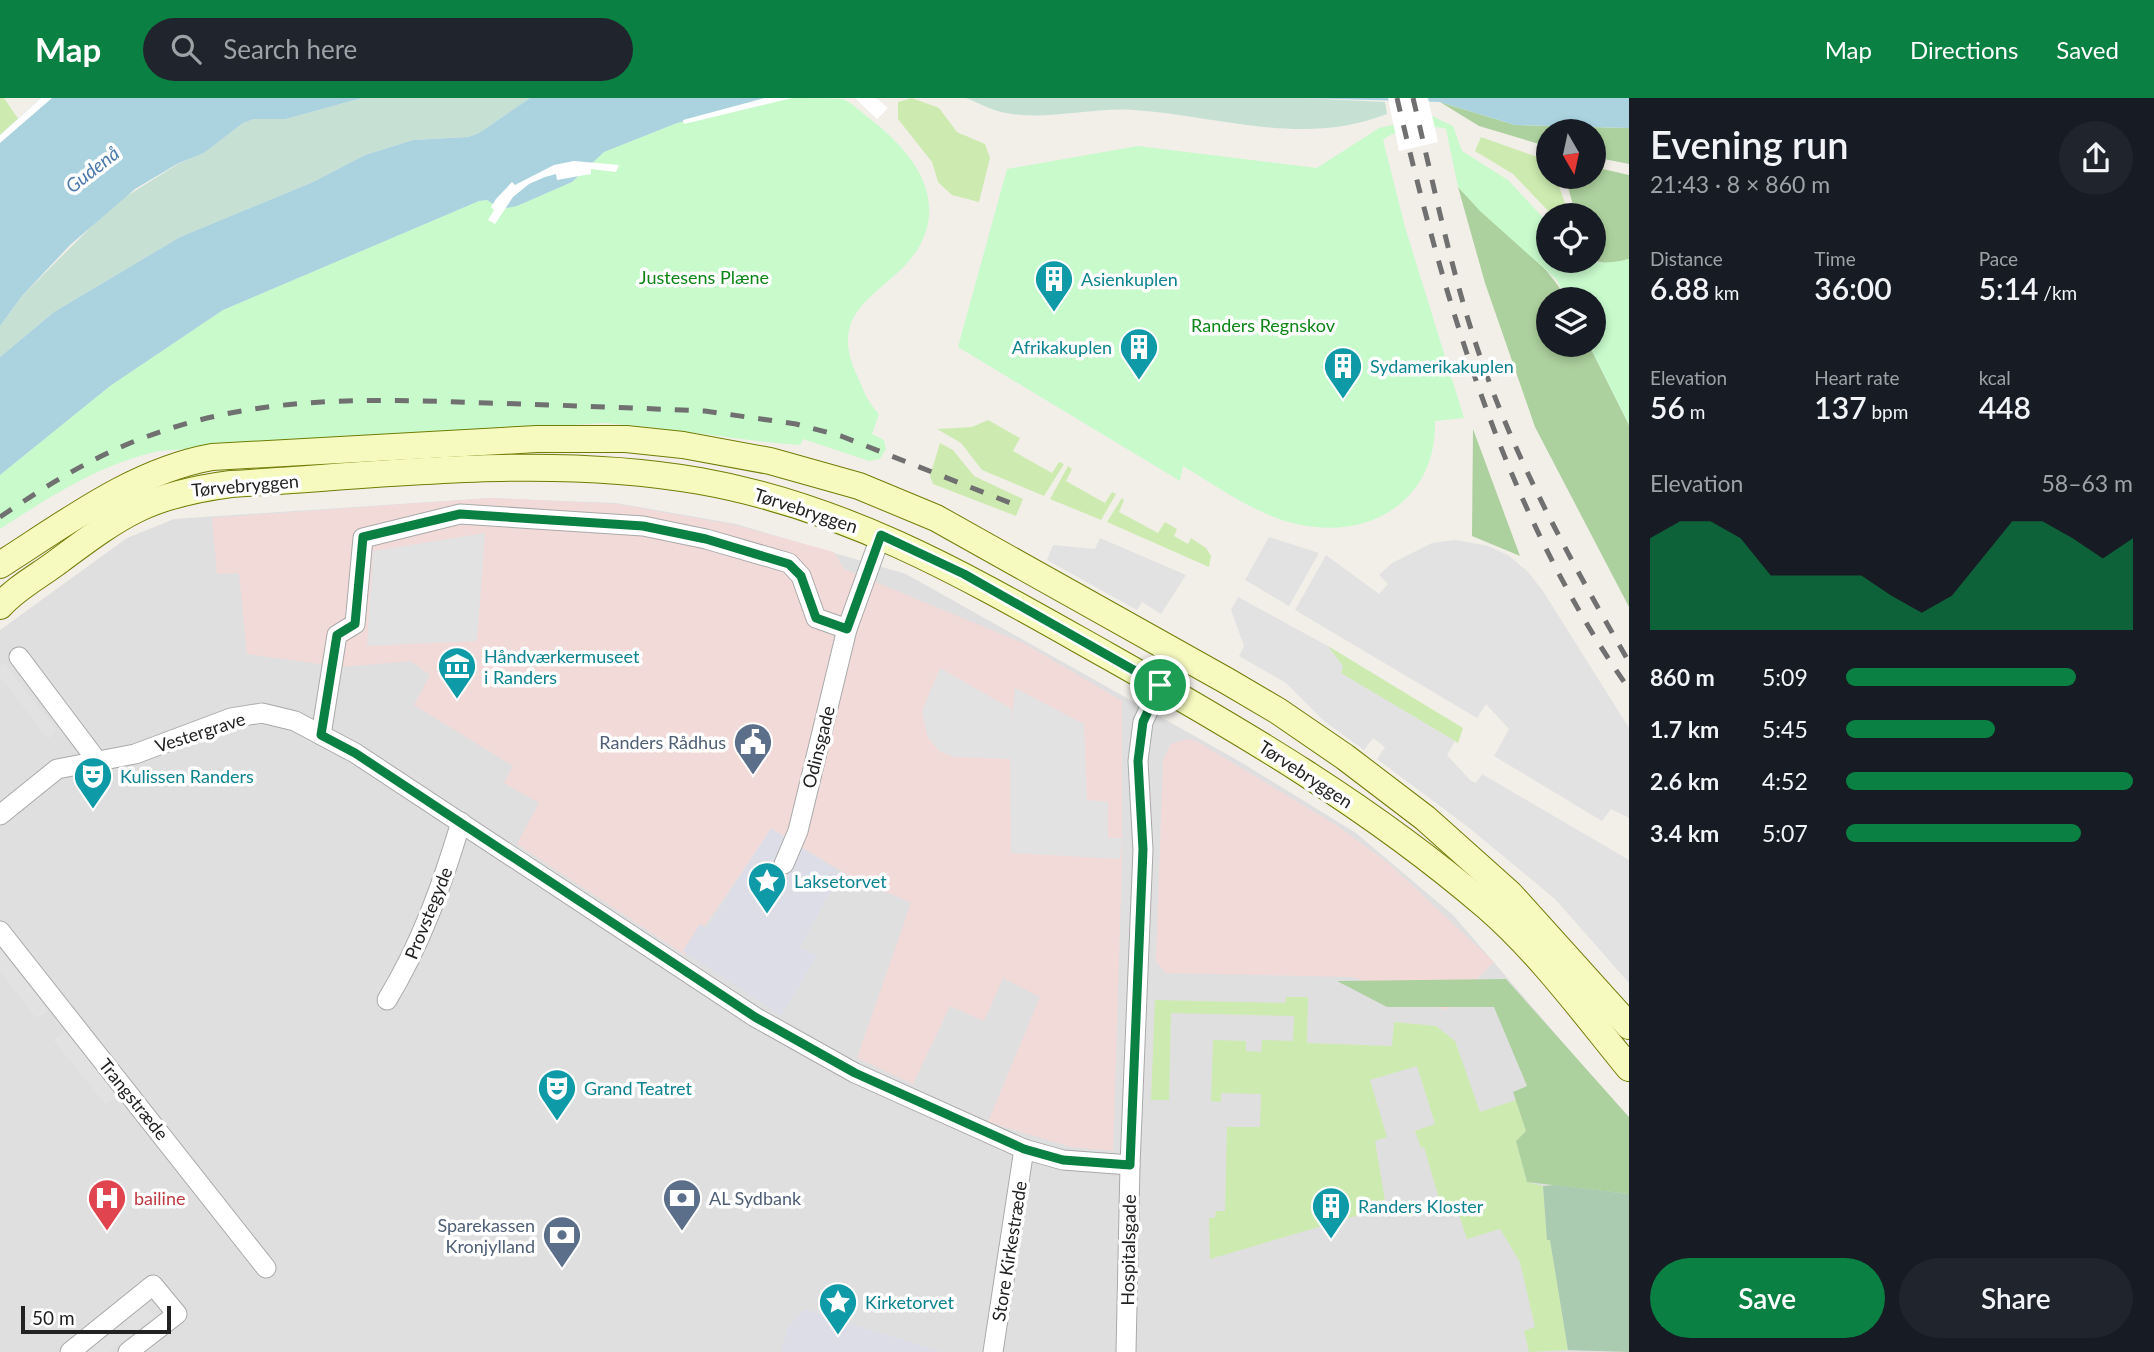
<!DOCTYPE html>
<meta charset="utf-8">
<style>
:root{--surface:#171b24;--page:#20242c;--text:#f1f3f6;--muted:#9ea1a6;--accent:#0b8043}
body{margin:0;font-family:Lato,sans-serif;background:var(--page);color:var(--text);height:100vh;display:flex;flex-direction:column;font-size:26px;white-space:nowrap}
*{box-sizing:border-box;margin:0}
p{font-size:23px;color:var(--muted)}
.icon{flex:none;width:38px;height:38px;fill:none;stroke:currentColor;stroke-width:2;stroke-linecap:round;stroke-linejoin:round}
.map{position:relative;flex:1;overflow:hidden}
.details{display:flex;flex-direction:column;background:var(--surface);width:525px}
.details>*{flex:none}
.needle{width:46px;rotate:171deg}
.controls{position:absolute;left:1536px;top:21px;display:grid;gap:14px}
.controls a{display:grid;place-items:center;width:70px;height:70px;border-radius:50%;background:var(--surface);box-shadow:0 4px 10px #0003;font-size:35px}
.scale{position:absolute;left:21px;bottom:18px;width:150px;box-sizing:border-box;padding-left:7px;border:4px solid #222;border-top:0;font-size:19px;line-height:24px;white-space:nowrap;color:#222;-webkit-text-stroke:5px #fff;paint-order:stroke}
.pin{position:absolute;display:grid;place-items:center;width:60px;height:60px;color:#fff;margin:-30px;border:4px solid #fff;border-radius:50%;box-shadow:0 2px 7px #0007}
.round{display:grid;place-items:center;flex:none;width:74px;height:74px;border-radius:37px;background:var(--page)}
.overview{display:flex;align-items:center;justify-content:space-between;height:119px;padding:0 21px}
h1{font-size:38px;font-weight:600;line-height:52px}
.stats{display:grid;grid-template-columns:repeat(3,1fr);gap:10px;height:119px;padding:7px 21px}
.stats div{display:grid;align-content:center}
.stats b{font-size:30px;font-weight:600}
.stats small{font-size:19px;font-weight:400}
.stats p{font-size:19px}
.chart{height:196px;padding:14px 21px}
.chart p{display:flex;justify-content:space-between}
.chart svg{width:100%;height:126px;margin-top:7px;fill:var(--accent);opacity:.7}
.button{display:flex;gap:14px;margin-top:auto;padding:14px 21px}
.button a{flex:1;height:80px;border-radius:42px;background:var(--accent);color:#fff;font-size:28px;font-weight:600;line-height:80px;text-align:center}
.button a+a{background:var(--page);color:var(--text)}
ul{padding:0 21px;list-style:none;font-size:23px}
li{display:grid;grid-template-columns:112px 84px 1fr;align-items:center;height:52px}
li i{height:18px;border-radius:9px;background:var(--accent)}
header{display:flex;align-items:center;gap:42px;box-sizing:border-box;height:98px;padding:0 35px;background:var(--accent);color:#fff}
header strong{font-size:33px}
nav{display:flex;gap:38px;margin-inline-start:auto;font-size:24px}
.search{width:490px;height:63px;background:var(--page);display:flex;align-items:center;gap:18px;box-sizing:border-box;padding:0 24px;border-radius:38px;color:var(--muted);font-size:26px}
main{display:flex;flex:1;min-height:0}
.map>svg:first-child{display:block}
.residential{fill:#e0dfdf}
.commercial{fill:#f2dad9}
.grass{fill:#cdebb0}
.forest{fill:#add19e}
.wetland{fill:#c6e0d4}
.cemetery{fill:#aacbaf}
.park{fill:#c8facc}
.parking{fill:#e2e2e2}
.plaza{fill:#dddde8}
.water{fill:#aad3df}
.pier{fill:#fff}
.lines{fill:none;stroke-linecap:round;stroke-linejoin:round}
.street-casing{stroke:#a9a9a9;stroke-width:21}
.secondary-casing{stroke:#707d05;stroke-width:28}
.street{stroke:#fff;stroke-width:19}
.secondary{stroke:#f7fabf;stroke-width:26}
.rail{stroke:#707070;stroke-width:5;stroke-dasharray:14 14;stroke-linecap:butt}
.route-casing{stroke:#fff;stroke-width:14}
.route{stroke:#0b8043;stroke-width:9}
.labels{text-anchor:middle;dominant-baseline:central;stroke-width:7;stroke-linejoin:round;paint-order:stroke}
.park-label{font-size:18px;fill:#0c8416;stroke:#fff}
.culture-label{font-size:18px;fill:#0d838f;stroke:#fff;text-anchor:start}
.street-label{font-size:18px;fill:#222;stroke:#fff}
.service-label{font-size:18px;fill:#4e5e75;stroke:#fff;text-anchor:end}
.health-label{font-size:18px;fill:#be3a42;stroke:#fff;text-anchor:start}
.water-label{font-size:19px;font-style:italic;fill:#4a7aab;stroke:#fff}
</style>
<header>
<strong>Map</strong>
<div class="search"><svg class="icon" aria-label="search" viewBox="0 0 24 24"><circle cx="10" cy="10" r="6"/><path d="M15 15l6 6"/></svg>Search here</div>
<nav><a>Map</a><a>Directions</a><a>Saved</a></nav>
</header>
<main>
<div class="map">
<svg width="1629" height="1254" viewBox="0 0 1629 1254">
<rect width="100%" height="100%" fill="#f2efe9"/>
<polygon class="residential" points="490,400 616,405 736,426 906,476 1239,663 1356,735 1453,817 1629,1021 1629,1254 0,1254 0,532 127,440 174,421"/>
<g class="commercial">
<polygon points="490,400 617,406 734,427 834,454 844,471 1025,546 1122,603 1122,765 1113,1053 1071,1049 988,1024 1040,899 1003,880 984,923 950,908 913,986 857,960 911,805 843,774 771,731 685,857 517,746 539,705 504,685 513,668 414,607 430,577 411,563 342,569 247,556 239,475 217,476 212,420"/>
<polygon points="1187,641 1196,643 1336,727 1388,765 1494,864 1446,912 1352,879 1166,875 1156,864 1163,662 1171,646"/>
</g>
<g class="grass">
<polygon points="0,0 4,0 19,22 0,37"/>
<polygon points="912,0 939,10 957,34 985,46 990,60 979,104 952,97 938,84 932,64 898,21 898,4"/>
<polygon points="1481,39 1549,63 1549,79 1556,79 1569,117 1552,117 1513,76 1475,53"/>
<polygon points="988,322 1020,340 1013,353 1052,375 1059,364 1064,366 1044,398 982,372 961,345 937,331 972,329"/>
<polygon points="940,345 953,352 974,378 1023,401 1016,418 933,386 930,378"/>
<polygon points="1068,368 1072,371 1066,383 1105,405 1112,394 1116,396 1101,422 1050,401"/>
<polygon points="1122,400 1124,402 1119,414 1158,435 1165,424 1177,431 1174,438 1188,446 1191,440 1206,450 1211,458 1209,469 1107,424"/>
<polygon points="1328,548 1463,630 1458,645 1340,575"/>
<polygon points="1286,899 1308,899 1307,945 1392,948 1394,924 1436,928 1455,943 1480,1014 1516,1002 1526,1033 1516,1043 1527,1084 1543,1088 1547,1141 1550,1141 1568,1252 1529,1254 1524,1233 1535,1229 1520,1164 1500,1131 1467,1141 1456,1107 1442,1111 1424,1049 1421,1050 1415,1033 1435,1026 1417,968 1370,982 1387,1039 1375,1043 1386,1109 1210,1161 1209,1120 1215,1120 1216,1113 1225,1113 1227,1029 1260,1029 1261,996 1221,995 1221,1004 1211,1003 1213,942 1246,943 1246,953 1261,954 1262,942 1293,943 1294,918 1171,915 1169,1002 1151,1002 1155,902 1285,905"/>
</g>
<g class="forest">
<polygon points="1440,4 1515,27 1629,30 1629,66 1594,59 1594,33 1549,33 1549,49 1479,28"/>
<polygon points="1594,69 1629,77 1629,161 1612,166 1594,163 1594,117 1576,117 1565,79 1594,79"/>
<path d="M1458,89C1490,124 1546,161 1566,201H1549V247H1589L1629,327V509L1535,329L1485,185Z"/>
<polygon points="1473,331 1520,458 1472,438"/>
<polygon points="1506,881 1629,1019 1629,1096 1527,1084 1516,1043 1526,1033 1513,994 1527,988 1494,909 1387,909 1337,883"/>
</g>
<g class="wetland">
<polygon points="362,0 530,0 479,35 468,39 413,42 365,57 313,84 180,139 54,214 0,259 0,228 22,198 114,106 178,66 204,55 243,25 254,21 286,21"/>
<path d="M966,0H1303L1385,4L1387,16C1303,49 1220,18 1134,12C1091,9 1048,23 1006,15C993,13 979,5 966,0Z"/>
</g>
<polygon class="cemetery" points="1555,1087 1629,1096 1629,1254 1568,1252 1550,1142 1547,1142 1543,1088"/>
<g class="park">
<path d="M774,0C790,0 830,0 843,1C852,5 861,14 869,20C905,48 945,91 923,141C900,194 823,202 856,275C863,291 867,304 879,316L872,336L884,342L886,351L880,361L869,363L803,341L800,347C734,342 670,330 604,325L158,353C96,368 53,397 0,431V377L110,288L223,212L479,103L487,102L517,108L572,84L604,54L677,25Z"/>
<path d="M1432,18L1453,28L1462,53L1508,82L1549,126V163C1575,163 1604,168 1629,161V327L1589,247H1594V201H1566L1557,182L1480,113L1458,89L1446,31C1429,26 1396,31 1383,42L1405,129L1464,320L1435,323C1437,401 1371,443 1297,426C1256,417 1218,389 1183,368L1180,383L958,249L1007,71L1138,48L1317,70L1379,30Z"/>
</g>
<g class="parking">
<polygon points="485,435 477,543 367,548 373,453"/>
<polygon points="1269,439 1319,455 1289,508 1245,482"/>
<polygon points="1100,440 1186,477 1161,516 1142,504 1137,512 1047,462 1053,447 1095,451"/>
<polygon points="1456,442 1488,448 1508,457 1528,474 1543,493 1629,630 1629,720 1611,711 1602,723 1494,658 1509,631 1486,606 1477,620 1295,512 1326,457 1379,496 1388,486 1379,477 1392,465 1432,445"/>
<polygon points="1238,499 1328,548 1343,568 1341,575 1455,643 1447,657 1471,683 1476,685 1482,676 1629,762 1629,885 1555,801 1468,729 1377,661 1385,649 1373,640 1364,652 1324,623 1286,585 1239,558 1244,548 1231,512"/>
<polygon points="4,564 57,633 48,641 0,579 0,567"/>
<polygon points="940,570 1012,611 1012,624 1015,590 1084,626 1087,702 1108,704 1108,740 1122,740 1120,761 1011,755 1010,661 954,659 939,653 927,638 922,613"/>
<polygon points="0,850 50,911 37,921 0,874"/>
<polygon points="66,932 119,997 106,1007 53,942"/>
<polygon points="145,1207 154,1219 109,1254 87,1254"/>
</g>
<g class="plaza">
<polygon points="771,730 841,775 800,849 817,858 781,918 683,853 700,826 707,830"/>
<polygon points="804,1211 942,1254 781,1254 787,1231"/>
</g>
<g class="water">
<polygon points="41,0 362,0 286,21 254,21 243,25 204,55 177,66 135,91 70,147 22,198 0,228 0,37"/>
<polygon points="530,0 774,0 677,25 604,54 572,84 517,108 501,111 487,102 479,103 223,212 110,288 0,377 0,259 54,214 180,139 313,84 365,57 413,42 468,39 479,35"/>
<polygon points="1303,0 1629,0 1629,30 1515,27 1440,4"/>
</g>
<g class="pier">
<polygon points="41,0 52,0 0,45 0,37"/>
<polygon points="765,0 792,0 684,26 683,22"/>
<polygon points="855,0 876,0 888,10 877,21"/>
<polygon points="1388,0 1428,0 1438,44 1399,53"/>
<polygon points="574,63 619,67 616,74 591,71 591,76 557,82 556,76 545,79 529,86 513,99 495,126 488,122 494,112 491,109 496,101 512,84 515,87 554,67"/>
</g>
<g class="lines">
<g class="street-casing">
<g id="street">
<polyline points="19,559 98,664"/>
<polyline points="321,637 337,537 355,526 363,440 460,416 643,428 706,441 789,465 801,478 816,520 847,531"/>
<polyline points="0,717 57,671 135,656 231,620 262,615 295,623 355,655 755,919 855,975 1024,1051 1063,1062 1130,1067"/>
<polyline points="784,766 798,733 847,531 881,437"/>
<polyline points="0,833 266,1170"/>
<path d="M387,902C421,846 442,787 461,724"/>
<polyline points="70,1254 153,1187 177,1216 128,1254"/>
<polyline points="993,1254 1024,1051"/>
<polyline points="1126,1254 1130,1067 1143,752 1138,663 1143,624 1176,554"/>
</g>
</g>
<g class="secondary-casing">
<g id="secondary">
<path d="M0,467C66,425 134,373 212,359L537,341H626L683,347L770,363L859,388L936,420L1227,583L1278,613L1345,659L1425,720L1510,796L1629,928"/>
<path d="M0,508C15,491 37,479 56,465C122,416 147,397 231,386C387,377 545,356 700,383C853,410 976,484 1108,558C1241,633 1371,709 1487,809C1540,855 1584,915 1629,970"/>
</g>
</g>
<use href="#street" class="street"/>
<use href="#secondary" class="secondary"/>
<g class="rail">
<path d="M1397,0C1445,206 1506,416 1629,591"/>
<path d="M1413,0C1435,92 1454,189 1487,278C1524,379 1576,472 1629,564"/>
<path d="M0,419C46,388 92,359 143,340C258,296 368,301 488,305C561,307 633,310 705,313L796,326L841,338L1018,408"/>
</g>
</g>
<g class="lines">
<g class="route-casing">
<polygon id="route" points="460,416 643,428 706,441 789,466 801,478 816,520 847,531 881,437 964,476 1160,587 1143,624 1138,663 1143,751 1130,1067 1063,1062 1024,1051 855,975 755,919 355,655 321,637 337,537 355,526 363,439"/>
</g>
<use href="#route" class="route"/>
</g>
<defs>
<g id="building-pin" transform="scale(2.0125)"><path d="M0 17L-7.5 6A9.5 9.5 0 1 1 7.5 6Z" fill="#0f9aa8" stroke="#fff"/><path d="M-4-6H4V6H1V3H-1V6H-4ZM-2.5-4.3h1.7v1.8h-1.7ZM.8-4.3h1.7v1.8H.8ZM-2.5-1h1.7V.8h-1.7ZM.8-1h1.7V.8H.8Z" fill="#fff"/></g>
<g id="museum-pin" transform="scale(2.0125)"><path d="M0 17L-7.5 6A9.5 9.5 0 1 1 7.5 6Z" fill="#0f9aa8" stroke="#fff"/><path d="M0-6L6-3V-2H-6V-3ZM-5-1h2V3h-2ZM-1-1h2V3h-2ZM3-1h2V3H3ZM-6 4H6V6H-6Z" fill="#fff"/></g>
<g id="civic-pin" transform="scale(2.0125)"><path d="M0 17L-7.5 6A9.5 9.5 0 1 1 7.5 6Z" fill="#5c6f8a" stroke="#fff"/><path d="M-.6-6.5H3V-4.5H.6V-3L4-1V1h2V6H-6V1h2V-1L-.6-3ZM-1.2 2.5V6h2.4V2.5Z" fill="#fff"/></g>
<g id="theatre-pin" transform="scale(2.0125)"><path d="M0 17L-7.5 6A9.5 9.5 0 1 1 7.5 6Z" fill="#0f9aa8" stroke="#fff"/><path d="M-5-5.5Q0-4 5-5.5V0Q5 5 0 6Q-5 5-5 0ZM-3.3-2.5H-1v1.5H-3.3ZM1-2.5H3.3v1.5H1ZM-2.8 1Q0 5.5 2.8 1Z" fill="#fff"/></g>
<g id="sight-pin" transform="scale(2.0125)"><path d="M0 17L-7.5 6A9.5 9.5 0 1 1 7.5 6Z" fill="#0f9aa8" stroke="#fff"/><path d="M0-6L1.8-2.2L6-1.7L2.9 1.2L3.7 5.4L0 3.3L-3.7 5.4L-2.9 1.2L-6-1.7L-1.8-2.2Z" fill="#fff"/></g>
<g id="hospital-pin" transform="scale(2.0125)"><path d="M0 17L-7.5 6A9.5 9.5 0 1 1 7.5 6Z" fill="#e0444e" stroke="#fff"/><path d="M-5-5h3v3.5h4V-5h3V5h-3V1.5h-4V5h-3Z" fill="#fff"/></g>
<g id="bank-pin" transform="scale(2.0125)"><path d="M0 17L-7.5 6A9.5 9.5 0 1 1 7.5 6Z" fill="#5c6f8a" stroke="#fff"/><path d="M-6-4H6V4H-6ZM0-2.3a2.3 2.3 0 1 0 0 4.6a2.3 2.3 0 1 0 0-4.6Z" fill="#fff"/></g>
</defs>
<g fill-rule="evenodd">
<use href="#building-pin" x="1054" y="181"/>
<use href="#building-pin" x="1139" y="249"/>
<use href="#building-pin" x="1343" y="268"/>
<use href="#museum-pin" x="457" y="568"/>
<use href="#civic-pin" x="753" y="644"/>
<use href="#theatre-pin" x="93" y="678"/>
<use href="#sight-pin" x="767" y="783"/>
<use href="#theatre-pin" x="557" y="990"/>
<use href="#hospital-pin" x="107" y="1100"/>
<use href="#bank-pin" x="682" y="1100"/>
<use href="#building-pin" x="1331" y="1108"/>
<use href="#bank-pin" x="562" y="1137"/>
<use href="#sight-pin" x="838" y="1204"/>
</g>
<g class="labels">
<g class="park-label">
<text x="704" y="179">Justesens Plæne</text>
<text x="1263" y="227">Randers Regnskov</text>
</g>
<g class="culture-label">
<text x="1081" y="181">Asienkuplen</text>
<text x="1112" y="249" text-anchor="end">Afrikakuplen</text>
<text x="1370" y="268">Sydamerikakuplen</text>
<text x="484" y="558">Håndværkermuseet<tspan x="484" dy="21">i Randers</tspan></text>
<text x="120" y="678">Kulissen Randers</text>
<text x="794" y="783">Laksetorvet</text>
<text x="584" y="990">Grand Teatret</text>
<text x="1358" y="1108">Randers Kloster</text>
<text x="865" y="1204">Kirketorvet</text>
</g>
<g class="street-label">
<text transform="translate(245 387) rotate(-5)">Tørvebryggen</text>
<text transform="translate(806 412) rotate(18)">Tørvebryggen</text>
<text transform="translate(200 634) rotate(-18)">Vestergrave</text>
<text transform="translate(818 649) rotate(-76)">Odinsgade</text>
<text transform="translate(1306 676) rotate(33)">Tørvebryggen</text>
<text transform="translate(428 815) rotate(-68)">Provstegyde</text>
<text transform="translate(134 1001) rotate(51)">Trangstræde</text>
<text transform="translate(1128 1152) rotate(-89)">Hospitalsgade</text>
<text transform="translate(1009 1153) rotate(-81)">Store Kirkestræde</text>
</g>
<g class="service-label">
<text x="726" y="644">Randers Rådhus</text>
<text x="709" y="1100" text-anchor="start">AL Sydbank</text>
<text x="535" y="1127">Sparekassen<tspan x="535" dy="21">Kronjylland</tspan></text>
</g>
<g class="health-label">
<text x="134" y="1100">bailine</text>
</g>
<g class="water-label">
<text transform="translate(92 71) rotate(-38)">Gudenå</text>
</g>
</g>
</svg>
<div class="controls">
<a><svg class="needle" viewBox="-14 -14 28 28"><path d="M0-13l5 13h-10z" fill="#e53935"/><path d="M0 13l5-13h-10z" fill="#9ea1a6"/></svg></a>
<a><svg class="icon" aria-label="locate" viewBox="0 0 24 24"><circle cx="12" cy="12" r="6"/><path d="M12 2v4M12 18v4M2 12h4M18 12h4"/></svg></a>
<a><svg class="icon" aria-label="layers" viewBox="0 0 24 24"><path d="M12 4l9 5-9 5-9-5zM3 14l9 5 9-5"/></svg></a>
</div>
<div class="scale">50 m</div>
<div class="pin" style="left:1160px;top:587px;background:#1e9e55"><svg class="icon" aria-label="arrive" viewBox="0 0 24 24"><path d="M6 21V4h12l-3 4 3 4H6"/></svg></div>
</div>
<section class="details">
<div class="overview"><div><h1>Evening run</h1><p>21:43 · 8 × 860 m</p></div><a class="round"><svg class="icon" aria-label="share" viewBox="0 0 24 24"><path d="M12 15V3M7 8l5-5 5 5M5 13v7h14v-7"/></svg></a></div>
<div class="stats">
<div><p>Distance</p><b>6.88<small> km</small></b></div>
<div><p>Time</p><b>36:00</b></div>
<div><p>Pace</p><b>5:14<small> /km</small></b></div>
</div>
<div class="stats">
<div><p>Elevation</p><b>56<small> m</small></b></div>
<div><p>Heart rate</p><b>137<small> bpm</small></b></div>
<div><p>kcal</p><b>448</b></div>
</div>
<div class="chart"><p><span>Elevation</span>58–63 m</p>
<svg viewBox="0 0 160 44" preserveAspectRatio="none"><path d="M0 44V12L10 6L20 6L30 12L40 25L50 25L60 25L70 25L80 32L90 38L100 32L110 19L120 6L130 6L140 12L150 19L160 12V44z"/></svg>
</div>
<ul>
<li><b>860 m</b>5:09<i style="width:80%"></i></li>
<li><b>1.7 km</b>5:45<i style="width:52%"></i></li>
<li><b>2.6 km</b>4:52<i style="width:100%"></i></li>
<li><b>3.4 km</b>5:07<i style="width:82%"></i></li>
</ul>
<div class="button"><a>Save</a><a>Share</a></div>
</section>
</main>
